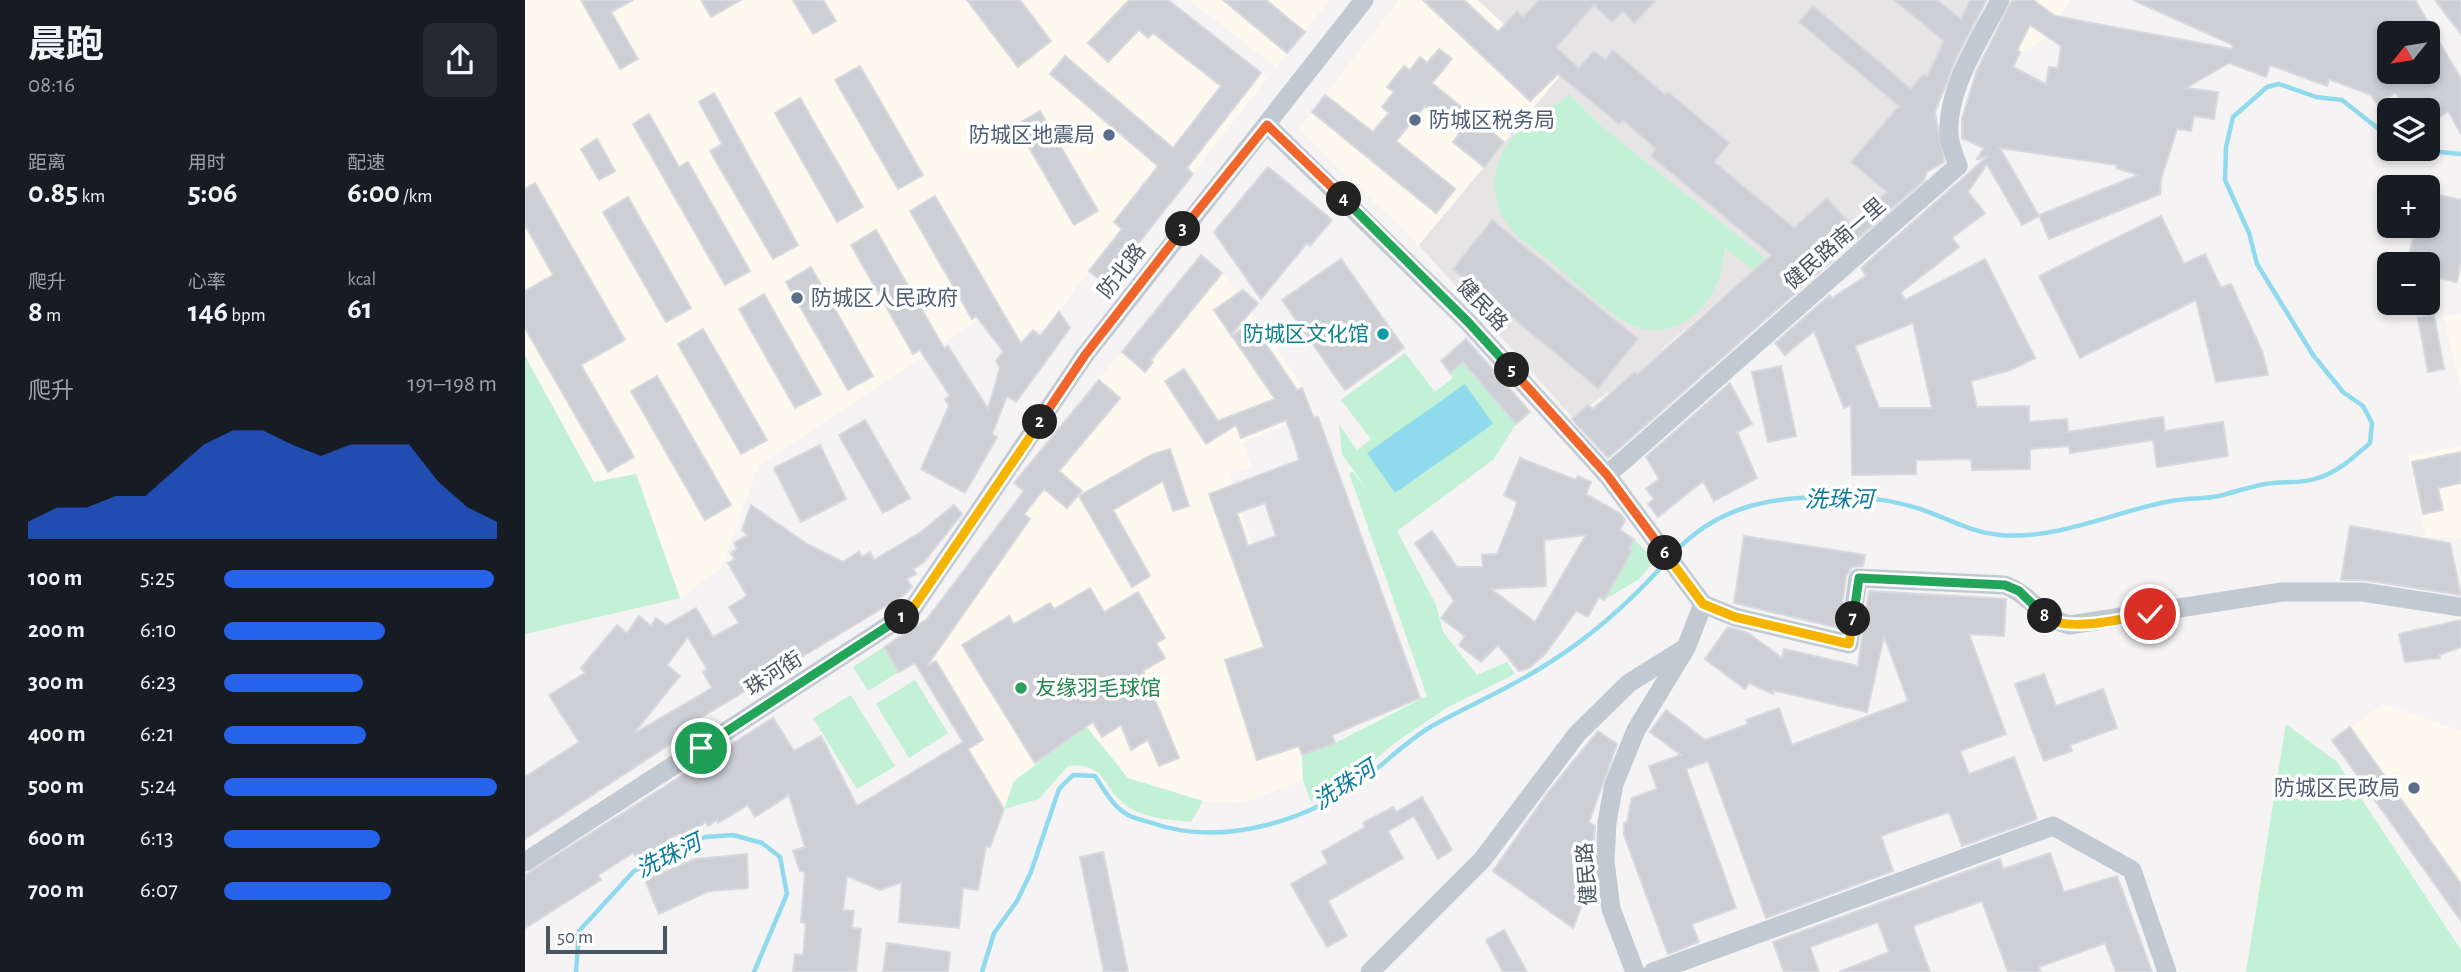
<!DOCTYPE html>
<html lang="zh">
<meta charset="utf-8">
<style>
:root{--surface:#171b24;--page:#242831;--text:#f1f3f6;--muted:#9ea1a6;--accent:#2563eb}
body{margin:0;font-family:"Alegreya Sans","Noto Sans SC",sans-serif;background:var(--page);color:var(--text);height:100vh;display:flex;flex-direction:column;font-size:26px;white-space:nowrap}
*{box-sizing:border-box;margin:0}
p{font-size:23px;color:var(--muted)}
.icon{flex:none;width:38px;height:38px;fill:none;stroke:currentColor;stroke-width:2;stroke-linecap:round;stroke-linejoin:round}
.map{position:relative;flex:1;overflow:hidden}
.side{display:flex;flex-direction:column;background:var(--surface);width:525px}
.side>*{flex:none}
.needle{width:46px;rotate:240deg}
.tools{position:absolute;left:1852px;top:21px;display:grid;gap:14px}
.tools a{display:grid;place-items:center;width:63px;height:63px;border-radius:10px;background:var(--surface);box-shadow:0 4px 10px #0003;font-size:35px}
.scale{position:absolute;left:21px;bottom:18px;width:121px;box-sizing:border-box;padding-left:7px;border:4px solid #4a5661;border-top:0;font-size:19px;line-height:24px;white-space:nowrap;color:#4a5661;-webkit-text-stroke:5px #fff;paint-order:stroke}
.pin{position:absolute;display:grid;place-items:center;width:60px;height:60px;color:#fff;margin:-30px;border:4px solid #fff;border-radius:50%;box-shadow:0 2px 7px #0007}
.km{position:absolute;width:35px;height:35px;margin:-18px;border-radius:50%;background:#222;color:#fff;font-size:19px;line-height:35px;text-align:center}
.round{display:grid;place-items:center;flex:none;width:74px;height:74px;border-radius:10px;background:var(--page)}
.overview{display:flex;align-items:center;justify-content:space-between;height:119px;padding:0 28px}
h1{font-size:38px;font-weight:700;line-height:52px}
.figures{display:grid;grid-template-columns:repeat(3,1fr);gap:10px;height:119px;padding:7px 28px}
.figures div{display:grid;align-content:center}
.figures b{font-size:30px;font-weight:700}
.figures small{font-size:19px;font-weight:400}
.figures p{font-size:19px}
.chart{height:196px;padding:14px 28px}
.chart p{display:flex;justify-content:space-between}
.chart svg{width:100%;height:126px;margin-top:7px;fill:var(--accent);opacity:.7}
ul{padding:0 28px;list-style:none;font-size:23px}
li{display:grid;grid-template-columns:112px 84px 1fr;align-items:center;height:52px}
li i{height:18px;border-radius:9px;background:var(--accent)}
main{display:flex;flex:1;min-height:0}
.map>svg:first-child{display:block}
.commercial{fill:#fdf9ef}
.education{fill:#e6e4e5}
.green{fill:#c3f1d5}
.water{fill:#90daee}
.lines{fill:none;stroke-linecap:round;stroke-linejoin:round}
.stream{stroke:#90daee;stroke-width:4.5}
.building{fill:#cdcfd5;stroke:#d7d9de;stroke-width:2;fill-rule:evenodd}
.minor{stroke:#c1cad2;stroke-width:19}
.split-1-casing{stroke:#fff;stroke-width:14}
.split-2-casing{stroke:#fff;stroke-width:14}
.split-3-casing{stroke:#fff;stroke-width:14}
.split-4-casing{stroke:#fff;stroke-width:14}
.split-5-casing{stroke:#fff;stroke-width:14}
.split-6-casing{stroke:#fff;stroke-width:14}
.split-7-casing{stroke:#fff;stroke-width:14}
.split-8-casing{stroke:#fff;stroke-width:14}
.split-9-casing{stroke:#fff;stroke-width:14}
.split-1{stroke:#22a559;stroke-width:9}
.split-2{stroke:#f5b400;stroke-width:9}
.split-3{stroke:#f0652b;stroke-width:9}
.split-4{stroke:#f0652b;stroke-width:9}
.split-5{stroke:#22a559;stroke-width:9}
.split-6{stroke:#f0652b;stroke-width:9}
.split-7{stroke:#f5b400;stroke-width:9}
.split-8{stroke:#22a559;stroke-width:9}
.split-9{stroke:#f5b400;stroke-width:9}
.service-dot{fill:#5c6f8a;stroke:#fff;stroke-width:2.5}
.culture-dot{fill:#0f9aa8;stroke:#fff;stroke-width:2.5}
.leisure-dot{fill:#2e9e5b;stroke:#fff;stroke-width:2.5}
.labels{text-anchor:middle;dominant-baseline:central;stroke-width:7;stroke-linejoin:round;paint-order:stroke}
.service-label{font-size:21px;fill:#4e5e75;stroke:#fff;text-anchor:start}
.street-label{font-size:21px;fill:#4a5661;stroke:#fff}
.culture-label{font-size:21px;fill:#0d838f;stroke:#fff;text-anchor:end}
.leisure-label{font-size:21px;fill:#27864d;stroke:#fff;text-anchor:start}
.water-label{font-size:23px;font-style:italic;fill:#0c7c9b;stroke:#fff}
</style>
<main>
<section class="side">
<div class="overview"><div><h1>晨跑</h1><p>08:16</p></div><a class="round"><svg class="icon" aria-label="share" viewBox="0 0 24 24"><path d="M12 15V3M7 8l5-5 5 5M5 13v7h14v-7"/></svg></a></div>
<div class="figures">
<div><p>距离</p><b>0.85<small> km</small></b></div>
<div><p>用时</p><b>5:06</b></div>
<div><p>配速</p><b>6:00<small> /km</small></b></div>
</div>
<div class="figures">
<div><p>爬升</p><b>8<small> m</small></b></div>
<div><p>心率</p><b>146<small> bpm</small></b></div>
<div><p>kcal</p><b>61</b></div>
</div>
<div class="chart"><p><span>爬升</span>191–198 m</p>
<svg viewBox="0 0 160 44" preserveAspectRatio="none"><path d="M0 44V38L10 33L20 33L30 29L40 29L50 20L60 11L70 6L80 6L90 11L100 15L110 11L120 11L130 11L140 24L150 33L160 38V44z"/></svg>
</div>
<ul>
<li><b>100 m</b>5:25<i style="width:99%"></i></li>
<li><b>200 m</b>6:10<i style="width:59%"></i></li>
<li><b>300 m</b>6:23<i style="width:51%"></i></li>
<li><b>400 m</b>6:21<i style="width:52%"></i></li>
<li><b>500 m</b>5:24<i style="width:100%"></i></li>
<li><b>600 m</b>6:13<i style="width:57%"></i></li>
<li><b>700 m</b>6:07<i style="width:61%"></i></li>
</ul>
</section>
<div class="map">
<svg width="1936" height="972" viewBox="0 0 1936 972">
<rect width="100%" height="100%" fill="#f5f3f3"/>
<g class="commercial">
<polygon points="0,0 643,0 742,78 614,243 564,271 521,329 508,330 500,340 454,320 234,465 196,569 155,598 112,474 69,482 0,356"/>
<polygon points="664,0 805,0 751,67"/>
<polygon points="874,0 953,0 1035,75 894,245 773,129"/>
<polygon points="1484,0 1545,0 1522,36 1510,46 1495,52 1467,38"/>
<polygon points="676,255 704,280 779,388 790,413 717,443 727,467 705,474 727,544 705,553 777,755 778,780 718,803 678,801 648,794 603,778 561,726 489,781 479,809 443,749 458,740 390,627 398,624 499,491 489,483"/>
<polygon points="1936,314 1936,389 1918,315"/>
<polygon points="1936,446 1936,538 1901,537 1883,456"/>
<polygon points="1858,704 1936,731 1936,921 1807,740"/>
</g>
<polygon class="education" points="953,0 1463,0 1410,112 1416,141 1391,147 1403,186 1339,240 1302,199 1279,219 1282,224 1136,350 1141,356 1121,367 1087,397 1083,392 1048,418 894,245 1035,76"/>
<g class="green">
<path d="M1045,95L1075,125L1240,258L1229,271L1199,247C1200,300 1150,353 1097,320C1074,306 1052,284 1031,266C1012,251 988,237 977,216C966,195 968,170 979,149C990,131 1009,118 1031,116L1026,108Z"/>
<polygon points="941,339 1005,412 991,424 968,460 872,531 911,605 918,632 952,675 982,662 990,674 923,707 871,742 833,774 786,802 778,780 777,755 810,743 902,696 824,473 828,472 843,491 817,454 814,424 832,450 846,439 816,400 880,353 910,392 928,378 916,361"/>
<polygon points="0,356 69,482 111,474 155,598 0,634"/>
<polygon points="1109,539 1130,560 1114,579 1079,600 1107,551 1104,549"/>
<polygon points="359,647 374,672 343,691 328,667"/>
<polygon points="390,680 423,733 384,758 351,704"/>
<polygon points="326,695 370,766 332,789 288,718"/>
<polygon points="1761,724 1812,762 1936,950 1936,972 1721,972"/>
<path d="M561,726L603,778L678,801L666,822C646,820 618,818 602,806C577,788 581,762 543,766L514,799L479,809L489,781Z"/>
</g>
<polygon class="water" points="940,384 968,424 870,493 842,453"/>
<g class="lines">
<g class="stream">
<polyline points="1883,149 1936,154"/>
<path d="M1148,554C1193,505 1248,496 1312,497C1344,498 1364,499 1395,509C1423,518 1444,532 1475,535C1534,540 1590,511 1646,501C1662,498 1678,499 1694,496C1709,492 1725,487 1740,484C1757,481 1777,484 1793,478C1813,472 1830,456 1845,443L1847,423L1838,406L1818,392L1788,355L1732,264L1724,233L1700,180L1701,147L1708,117L1742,87L1754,84L1791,97L1817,100L1864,137"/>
<polyline points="51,972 54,931 109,871 180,837 208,835 237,843 255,857 262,894 229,972"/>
<path d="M457,972L469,933L492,901L506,872L534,789L548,775L570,776C578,788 587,805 600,813C606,818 617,820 624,822C695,848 781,822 840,778C864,760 880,742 907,726C944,705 983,689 1019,666C1063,639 1105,602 1140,563"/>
</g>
</g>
<g class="building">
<polygon points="56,0 108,0 86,12 113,59 95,69"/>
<polygon points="176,0 216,0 186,17"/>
<polygon points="268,0 298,0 311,21 288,34"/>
<polygon points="442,0 495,0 526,41 493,67"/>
<polygon points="604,0 643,0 736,73 662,168 668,174 586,278 578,282 564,271 597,229 589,222 633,166 525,74 540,56 648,148 696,86 628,33 623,38 614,30 583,62 563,43"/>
<polygon points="698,0 741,0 780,32 762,53"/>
<polygon points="898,0 939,0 973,32 992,11 998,17 1014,0 1131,0 1109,23 1098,11 1087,22 1069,5 1031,47 1054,68 1069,51 1080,60 1088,50 1140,95 1143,92 1204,143 1189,162 1269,228 1302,198 1328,227 1362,192 1326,162 1374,106 1274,22 1288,6 1386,89 1399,74 1402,77 1419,41 1369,0 1412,0 1436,19 1445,0 1461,0 1430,60 1410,112 1419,162 1402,172 1399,180 1083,458 1047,419 1063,405 1068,409 1110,372 1112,375 1246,255 1126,156 1131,149 1098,120 1094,124 1033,74 1005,101"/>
<path d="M1487,0H1508L1530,16L1707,49L1708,45L1608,0H1890L1936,79V134L1923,111L1913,118L1902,100L1881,110L1871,93L1852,104L1846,95L1804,79L1802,86L1745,65L1741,77L1704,63L1661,88L1693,92L1689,119L1669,116L1666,131L1652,129L1636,179L1635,194L1524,239L1514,215L1613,175L1591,168L1592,165L1475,148L1514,216L1497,225L1462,164L1443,192L1460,213L1427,238L1434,247L1376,292L1380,300L1460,259L1510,358L1486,370L1446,381L1452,407L1504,406V422L1542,419L1543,432L1638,417L1640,431L1698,422L1703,456L1632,467L1628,440L1545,453L1544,446L1505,449V469L1447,470L1446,459L1391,460V474L1327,475L1326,405L1319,408L1289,331L1260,355L1250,343L1305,295L1307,298L1341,276L1336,268L1463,156L1452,159L1459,148L1437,138V119L1452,70ZM1505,25L1536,46L1533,68L1524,67L1521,84L1488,67L1495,52L1492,50ZM1864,33H1902V72H1881L1864,82ZM1388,323L1407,408H1354L1330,346Z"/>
<polygon points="1910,0 1936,0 1936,34"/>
<polygon points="914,49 927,59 907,83 979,142 959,167 928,142 934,134 900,106 871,141 930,189 911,213 787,112 800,95 848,132 864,113 857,107 869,92 862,87 879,66 885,70 895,57 902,63"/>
<polygon points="335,66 398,175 373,189 310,80"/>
<polygon points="189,93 273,245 248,259 185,151 197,144 174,102"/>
<polygon points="275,98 338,207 312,222 250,113"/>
<polygon points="515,111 573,211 549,225 491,125"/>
<polygon points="124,114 154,167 163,162 225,271 200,285 108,124"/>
<polygon points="72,139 90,171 74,180 56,149"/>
<polygon points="743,167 807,220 785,246 782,243 736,299 689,232"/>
<polygon points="10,183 100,340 56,365 109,457 83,472 0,328 0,291 28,275 0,225 0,189"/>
<polygon points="1902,192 1936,200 1936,260 1932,282 1902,275 1902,264 1882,264 1891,226 1902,226"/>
<polygon points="410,196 496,344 508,330 515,336 534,312 545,328 491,402 482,396 467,434 472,437 440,493 396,469 424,406 420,399 425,396 395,350 388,354 326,245 351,230 419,348 423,346 463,409 475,368 471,361 478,351 451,316 447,319 385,211"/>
<polygon points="103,197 166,308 141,322 78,212"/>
<polygon points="1636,216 1659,264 1680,254 1696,288 1706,284 1737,351 1743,375 1691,382 1671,300 1555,358 1514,276"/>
<polygon points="967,220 1113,339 1073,388 928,269"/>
<polygon points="676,255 697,273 626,360 628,362 620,372 597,352"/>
<polygon points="816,259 879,348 820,390 757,300"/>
<polygon points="286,267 348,376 323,390 261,282"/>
<polygon points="718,290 733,303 706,335 689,310"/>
<polygon points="239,294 296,394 270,408 214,309"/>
<polygon points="1909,315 1919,369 1903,372 1893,318"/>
<path d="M726,322L772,390L777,388L789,418L793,417L895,698L807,735L810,743L777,755L774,746L732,760L700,660L739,647L684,494L774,460L772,451L761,420L716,438L711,425L681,444L640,381L659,369L693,421L750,399L707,336ZM740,503L751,536L723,546L712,513Z"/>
<polygon points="178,329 242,440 216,454 153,344"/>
<polygon points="941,339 1005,412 991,424 938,362 925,373 916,361"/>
<polygon points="1256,366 1271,436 1243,442 1227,372"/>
<polygon points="132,376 206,505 180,520 106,391"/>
<polygon points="574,380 595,398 534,471 557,491 542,508 519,489 499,514 505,519 402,666 411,661 458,740 443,749 479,809 465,847 461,846 453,890 438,888 434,928 374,922 377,882 355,890 322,876 318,910 329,911 327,928 336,929 331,972 268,972 270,954 278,955 281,923 276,922 280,872 275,871 268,851 280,847 264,795 230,817 223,805 193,823 192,820 183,826 181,822 154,839 151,835 113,860 108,853 73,875 76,880 0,928 0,875 248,718 269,751 296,736 332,806 438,742 390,663 374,672 359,647 402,619 499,491 489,483"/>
<polygon points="1205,383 1227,424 1212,432 1232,478 1189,501 1178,481 1133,517 1123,504 1129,499 1121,489 1134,479 1121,457"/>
<polygon points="340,420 385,498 358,513 314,435"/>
<polygon points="295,445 321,499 276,522 249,468"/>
<polygon points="645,449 664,506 648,511 638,481 588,510 625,576 607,587 554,496 626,455"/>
<polygon points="1936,452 1936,483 1913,488 1918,510 1898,514 1887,462"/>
<path d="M995,458L1051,480L1053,476L1066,482L1061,494L1096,514L1100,520L1095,530L1109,539L1104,549L1107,551L1079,600L1074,597L1063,617L1051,611L1021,653L1004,668L994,671L973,645L956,662L934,645L940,636L916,618L929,601L890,543L907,531L932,567H958L957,555L972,554L988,515L992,502L979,495ZM1061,535L1010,622L966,589L1021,586L1019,540Z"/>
<path d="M226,505L282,544L318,562L334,552L337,557L345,552L349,560L396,532L429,505L437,514L398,563L388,569L391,574L382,579L387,587L379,595L159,728L162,733L0,839V777L54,742L24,695L60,673L56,668L92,625L102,633L114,616L126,626L131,618L141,625L171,608L188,637L214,623L204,607L222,596L203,563L210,559L206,553L212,549L209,543L223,535L217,530ZM163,637L182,669L178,672L187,688L108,734L155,676L142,665Z"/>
<polygon points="1825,526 1925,543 1936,595 1839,580 1816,580"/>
<polygon points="1219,536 1340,555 1338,566 1327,567 1321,576 1314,628 1209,603"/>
<polygon points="565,588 579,612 613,592 640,638 631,643 640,658 618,671 654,758 634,766 623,740 606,750 596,725 577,737 568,722 510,763 437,645 484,616 489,624 525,603 529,609"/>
<polygon points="1344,591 1481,599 1479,636 1444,634 1481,734 1435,751 1444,774 1489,757 1512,819 1437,846 1424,812 1356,836 1368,871 1241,918 1183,761 1161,769 1211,908 1167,924 1174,942 1143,954 1099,835 1099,823 1102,822 1107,798 1132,789 1124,766 1156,755 1125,732 1141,710 1180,740 1223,724 1221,720 1254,708 1267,745 1383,701 1359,636 1342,712 1247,690 1248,694 1224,683 1220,689 1180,659 1203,627 1223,633 1257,658 1259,649 1333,666"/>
<polygon points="1936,620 1936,647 1914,655 1915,658 1880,662 1874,634"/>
<polygon points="1519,674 1531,706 1578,689 1592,728 1545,745 1547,751 1519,761 1490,684"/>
<polygon points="1825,727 1936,884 1936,921 1807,740"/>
<polygon points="1073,731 1092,744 1064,822 1070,826 1066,882 1048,928 968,871 1024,791"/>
<polygon points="897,797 927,850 913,859 889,816 863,831 878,858 803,901 822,936 802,947 766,884 803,863 797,852 840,827 838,823 868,807 871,812"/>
<polygon points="578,852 603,972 579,972 555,857"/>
<polygon points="1525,853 1539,892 1592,876 1627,972 1591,972 1580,943 1514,967 1516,972 1483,972 1457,901 1388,926 1405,972 1314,972 1364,952 1353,922 1285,947 1294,972 1259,972 1248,942 1475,859 1478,869"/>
<polygon points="222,854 223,888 184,891 134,914 120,880 170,859"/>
<polygon points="979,930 1002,972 978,972 961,940"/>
<polygon points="362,943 425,952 423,972 358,972"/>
</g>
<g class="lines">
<g class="minor">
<polyline points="742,125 943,322 1082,475 1178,604 1161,648 1111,730 1089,784 1082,822 1080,861 1086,909 1110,972"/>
<path d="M1082,475L1433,166C1430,157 1425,146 1424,135C1421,89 1455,40 1475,0"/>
<path d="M1178,604L1210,617L1324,644L1333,578L1480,585C1508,596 1514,618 1545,625L1757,592H1837L1936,607"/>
<polyline points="0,862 386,611 560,355 839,0"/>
<polyline points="845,972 957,860 1052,734 1104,683 1157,650"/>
<polyline points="1128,972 1528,826 1607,870 1642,972"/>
</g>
</g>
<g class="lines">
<g class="split-1-casing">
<polyline id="split-1" points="176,748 377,617"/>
</g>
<g class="split-2-casing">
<polyline id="split-2" points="377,617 386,611 515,422"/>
</g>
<g class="split-3-casing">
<polyline id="split-3" points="515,422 560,355 658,229"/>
</g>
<g class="split-4-casing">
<polyline id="split-4" points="658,229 742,125 819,199"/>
</g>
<g class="split-5-casing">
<polyline id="split-5" points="819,199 943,322 987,370"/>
</g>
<g class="split-6-casing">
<polyline id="split-6" points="987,370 1082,475 1140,553"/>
</g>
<g class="split-7-casing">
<polyline id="split-7" points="1140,553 1178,604 1210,617 1324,644 1328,619"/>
</g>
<g class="split-8-casing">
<polyline id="split-8" points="1328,619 1334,578 1480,585 1494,591 1520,616"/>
</g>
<g class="split-9-casing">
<path id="split-9" d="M1520,616C1540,634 1600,618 1625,614"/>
</g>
<use href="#split-1" class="split-1"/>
<use href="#split-2" class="split-2"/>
<use href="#split-3" class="split-3"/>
<use href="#split-4" class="split-4"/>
<use href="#split-5" class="split-5"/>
<use href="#split-6" class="split-6"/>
<use href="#split-7" class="split-7"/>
<use href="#split-8" class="split-8"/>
<use href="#split-9" class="split-9"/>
</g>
<g class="service-dot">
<circle cx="890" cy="120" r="7"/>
<circle cx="584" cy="135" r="7"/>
<circle cx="272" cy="298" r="7"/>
<circle cx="1889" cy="788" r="7"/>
</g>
<circle class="culture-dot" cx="858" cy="334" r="7"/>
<circle class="leisure-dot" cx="496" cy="688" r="7"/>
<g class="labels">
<g class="service-label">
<text x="904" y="120">防城区税务局</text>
<text x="570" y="135" text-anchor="end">防城区地震局</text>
<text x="286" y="298">防城区人民政府</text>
<text x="1875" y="788" text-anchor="end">防城区民政局</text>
</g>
<g class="street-label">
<text transform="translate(1310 244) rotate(-41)">健民路南一里</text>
<text transform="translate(597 271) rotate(-52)">防北路</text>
<text transform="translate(957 305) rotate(46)">健民路</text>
<text transform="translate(249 674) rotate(-33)">珠河街</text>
<text transform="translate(1062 874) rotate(-94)">健民路</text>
</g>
<g class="culture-label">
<text x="844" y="334">防城区文化馆</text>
</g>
<g class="leisure-label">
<text x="510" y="688">友缘羽毛球馆</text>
</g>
<g class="water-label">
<text x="1314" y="500">洗珠河</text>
<text transform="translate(820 786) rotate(-33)">洗珠河</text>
<text transform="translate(144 857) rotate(-26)">洗珠河</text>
</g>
</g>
</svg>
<div class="tools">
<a><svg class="needle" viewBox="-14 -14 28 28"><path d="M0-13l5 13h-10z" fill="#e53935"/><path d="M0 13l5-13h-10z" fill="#9ea1a6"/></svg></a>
<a><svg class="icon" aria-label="layers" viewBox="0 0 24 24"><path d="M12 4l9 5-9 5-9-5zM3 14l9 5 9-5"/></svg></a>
<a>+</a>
<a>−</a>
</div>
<div class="scale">50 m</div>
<div class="pin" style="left:176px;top:748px;background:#1e9e55"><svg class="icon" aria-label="arrive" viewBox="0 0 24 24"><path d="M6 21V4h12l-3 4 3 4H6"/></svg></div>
<div class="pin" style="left:1625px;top:614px;background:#d93025"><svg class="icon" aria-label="check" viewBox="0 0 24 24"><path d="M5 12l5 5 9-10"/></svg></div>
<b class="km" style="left:377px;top:617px">1</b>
<b class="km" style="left:515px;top:422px">2</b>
<b class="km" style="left:658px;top:229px">3</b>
<b class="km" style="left:819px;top:199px">4</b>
<b class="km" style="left:987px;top:370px">5</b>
<b class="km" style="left:1140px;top:553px">6</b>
<b class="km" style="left:1328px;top:619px">7</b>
<b class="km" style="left:1520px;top:616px">8</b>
</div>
</main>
